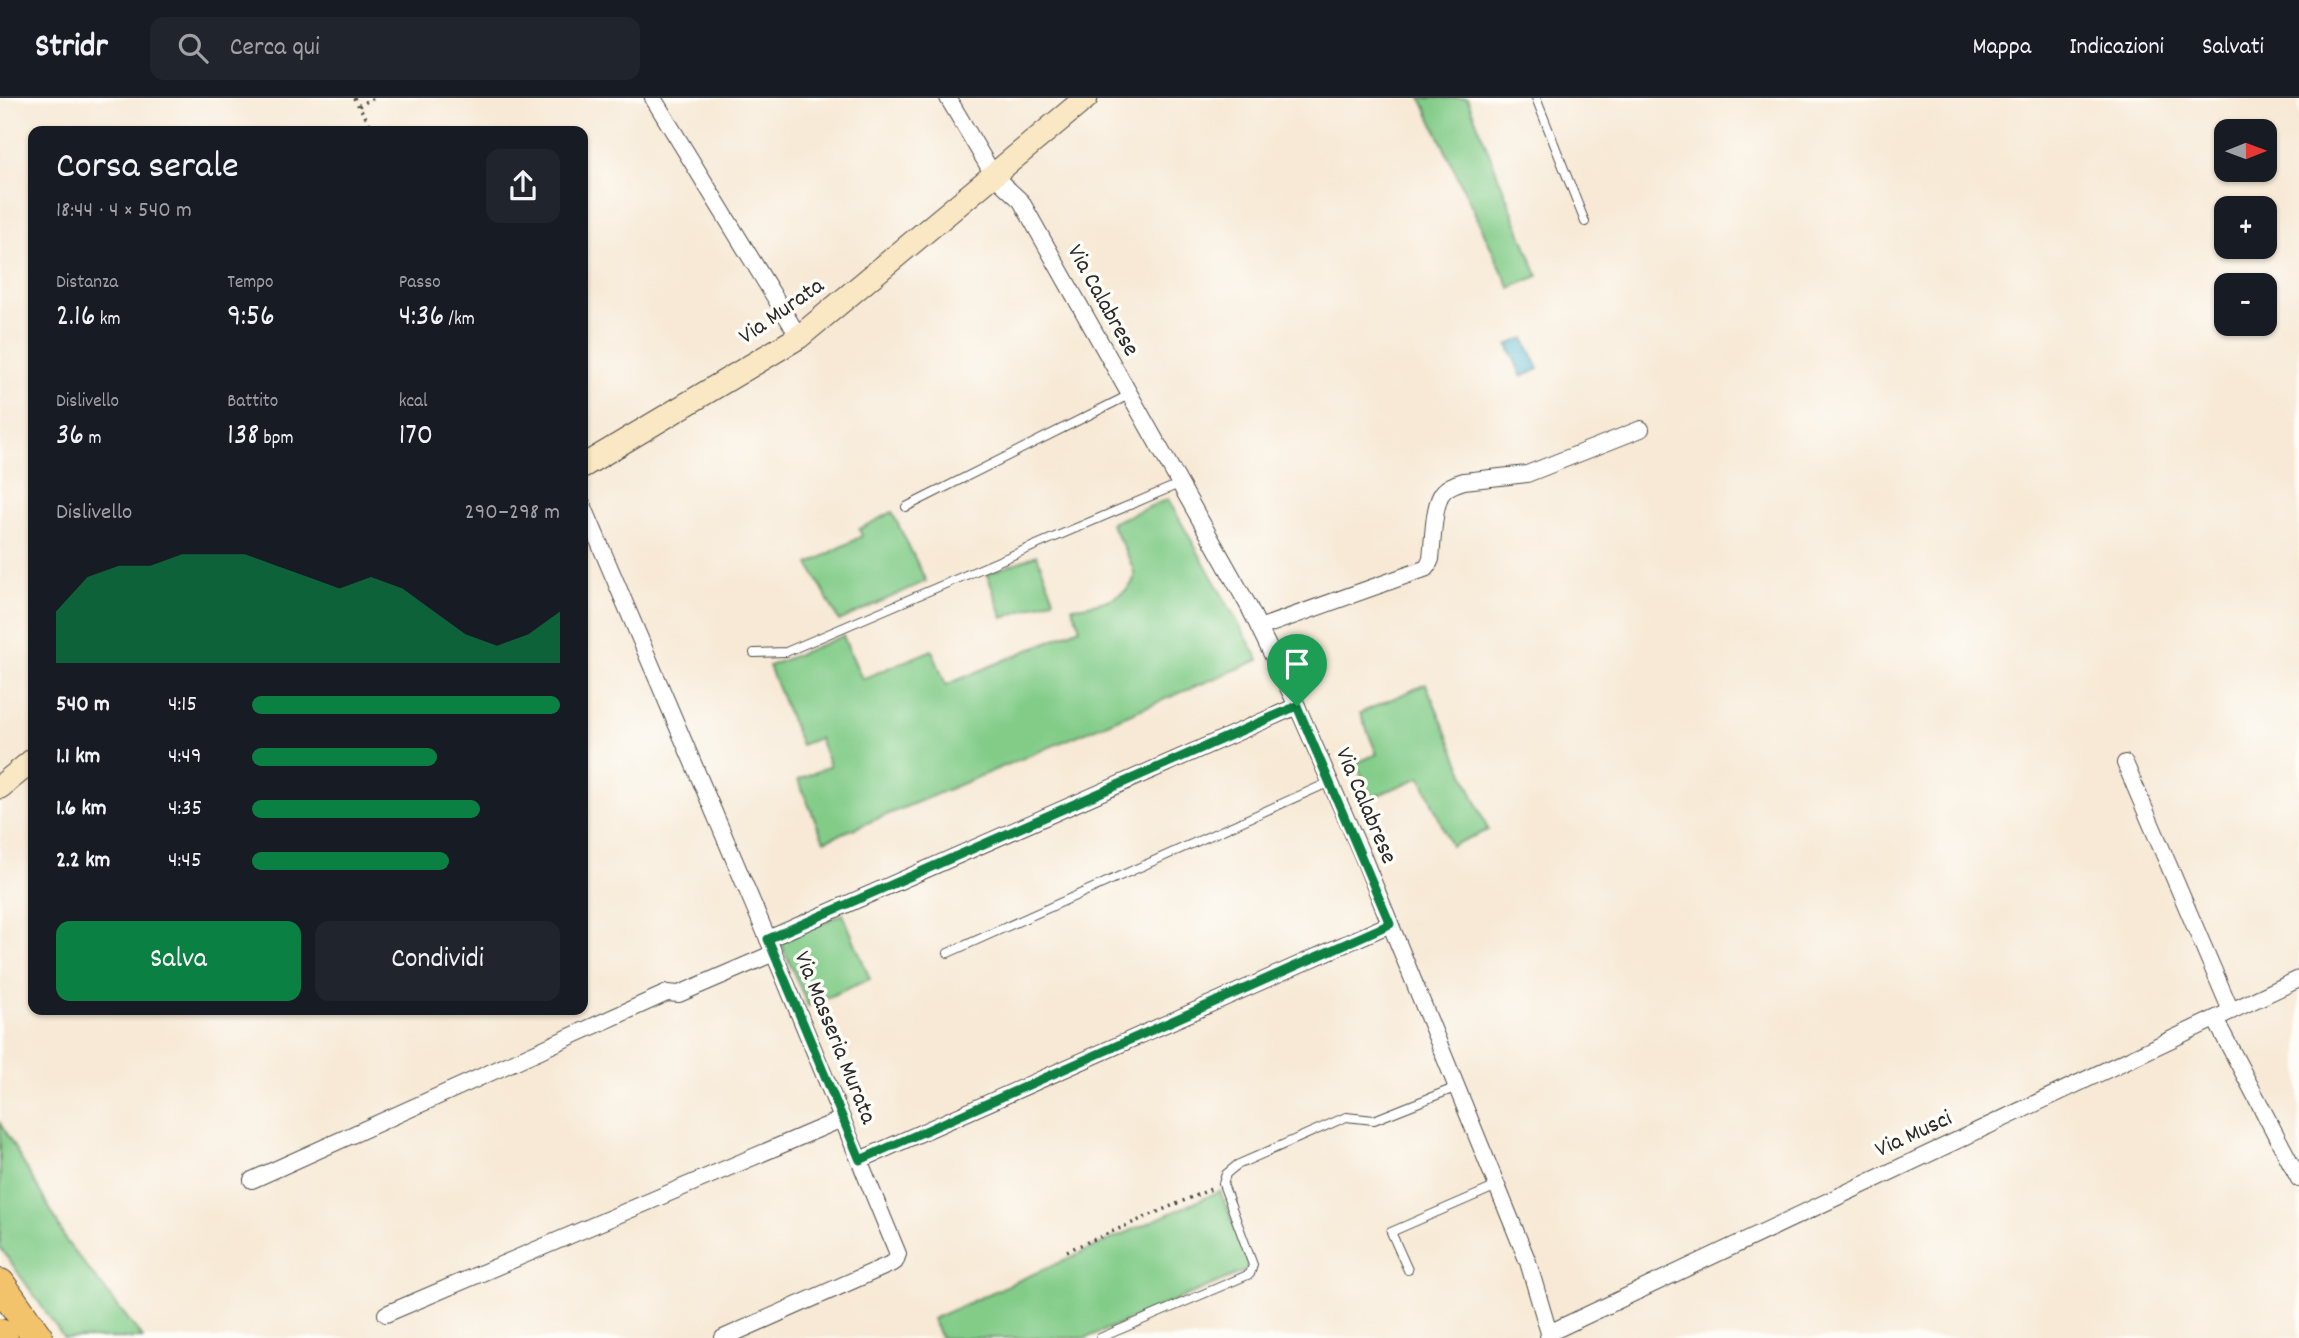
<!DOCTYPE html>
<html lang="it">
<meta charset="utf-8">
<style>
:root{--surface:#171b24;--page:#20242c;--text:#f1f3f6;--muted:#9ea1a6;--line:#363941;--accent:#0b8043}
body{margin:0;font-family:Dekko,sans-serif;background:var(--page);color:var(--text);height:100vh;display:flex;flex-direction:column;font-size:26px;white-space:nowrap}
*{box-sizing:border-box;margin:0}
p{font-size:23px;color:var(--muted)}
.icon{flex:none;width:38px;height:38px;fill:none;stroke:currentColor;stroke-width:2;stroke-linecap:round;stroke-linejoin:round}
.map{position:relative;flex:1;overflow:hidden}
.side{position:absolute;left:28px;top:28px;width:560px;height:889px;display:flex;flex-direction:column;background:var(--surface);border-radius:14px;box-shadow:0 2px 5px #0004}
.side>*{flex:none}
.needle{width:46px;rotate:89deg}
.fabs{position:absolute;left:2214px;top:21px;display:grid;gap:14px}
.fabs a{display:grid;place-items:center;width:63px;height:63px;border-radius:14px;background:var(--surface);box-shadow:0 2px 5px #0004;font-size:35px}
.pin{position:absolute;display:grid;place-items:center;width:60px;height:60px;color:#fff;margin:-72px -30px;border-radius:50% 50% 50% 0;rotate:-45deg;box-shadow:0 0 7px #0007}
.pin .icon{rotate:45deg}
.round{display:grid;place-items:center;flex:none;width:74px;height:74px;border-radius:14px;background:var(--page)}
.overview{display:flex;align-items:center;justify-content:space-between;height:119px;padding:0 28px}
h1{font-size:38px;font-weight:600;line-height:52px}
.figures{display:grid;grid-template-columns:repeat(3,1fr);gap:10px;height:119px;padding:7px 28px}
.figures div{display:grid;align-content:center}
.figures b{font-size:30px;font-weight:600}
.figures small{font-size:19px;font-weight:400}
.figures p{font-size:19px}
.chart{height:196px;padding:14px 28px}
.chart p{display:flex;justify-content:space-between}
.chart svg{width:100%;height:126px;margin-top:7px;fill:var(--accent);opacity:.7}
.button{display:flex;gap:14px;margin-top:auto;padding:14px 28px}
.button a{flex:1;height:80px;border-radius:14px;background:var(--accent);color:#fff;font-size:28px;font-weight:600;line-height:80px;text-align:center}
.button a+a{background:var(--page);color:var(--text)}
ul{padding:0 28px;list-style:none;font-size:23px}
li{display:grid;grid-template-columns:112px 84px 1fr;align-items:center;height:52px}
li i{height:18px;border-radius:9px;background:var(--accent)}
header{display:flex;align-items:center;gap:42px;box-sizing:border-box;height:98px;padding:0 35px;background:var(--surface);border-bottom:2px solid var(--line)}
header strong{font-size:33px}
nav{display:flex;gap:38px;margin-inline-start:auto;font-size:24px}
.search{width:490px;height:63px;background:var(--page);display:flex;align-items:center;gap:18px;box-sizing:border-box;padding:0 24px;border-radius:14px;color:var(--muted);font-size:26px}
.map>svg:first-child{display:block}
.green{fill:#82cc88;stroke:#567c5a;stroke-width:2}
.water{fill:#50b6ce;stroke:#3e707c;stroke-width:2}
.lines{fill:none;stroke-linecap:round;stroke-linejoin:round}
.lane-casing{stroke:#4a4844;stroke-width:10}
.street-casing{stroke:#4a4844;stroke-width:18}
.secondary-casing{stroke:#4a4844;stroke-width:25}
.highway-casing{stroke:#4a4844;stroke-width:32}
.path{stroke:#4a4844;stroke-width:3.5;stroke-dasharray:2 5;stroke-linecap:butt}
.lane{stroke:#fff;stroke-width:8}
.street{stroke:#fff;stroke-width:16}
.secondary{stroke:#fae7c3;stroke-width:23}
.highway{stroke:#f2c36a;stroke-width:30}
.route-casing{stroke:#fff;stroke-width:14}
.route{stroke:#0b8043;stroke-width:9}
.labels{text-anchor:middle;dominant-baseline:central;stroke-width:7;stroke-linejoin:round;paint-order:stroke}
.street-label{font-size:24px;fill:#2b2b2b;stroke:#fdfcf7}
</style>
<header>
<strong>Stridr</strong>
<div class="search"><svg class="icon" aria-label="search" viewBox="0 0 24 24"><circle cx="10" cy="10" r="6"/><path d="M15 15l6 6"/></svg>Cerca qui</div>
<nav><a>Mappa</a><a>Indicazioni</a><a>Salvati</a></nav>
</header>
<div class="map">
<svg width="2299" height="1240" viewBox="0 0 2299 1240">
<rect width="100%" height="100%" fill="#fdfcf7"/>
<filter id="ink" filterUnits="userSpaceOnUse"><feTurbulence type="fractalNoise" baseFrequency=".0143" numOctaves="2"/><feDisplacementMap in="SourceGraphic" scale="14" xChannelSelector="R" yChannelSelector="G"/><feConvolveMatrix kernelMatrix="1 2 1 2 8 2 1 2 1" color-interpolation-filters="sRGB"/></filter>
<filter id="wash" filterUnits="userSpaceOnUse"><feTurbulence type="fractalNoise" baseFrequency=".00686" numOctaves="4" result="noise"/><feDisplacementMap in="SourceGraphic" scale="28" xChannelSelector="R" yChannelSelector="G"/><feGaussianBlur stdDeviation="1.57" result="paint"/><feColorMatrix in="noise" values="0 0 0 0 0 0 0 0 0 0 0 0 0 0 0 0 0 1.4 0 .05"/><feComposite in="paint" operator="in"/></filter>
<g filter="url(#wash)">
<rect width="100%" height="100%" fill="#f7e9d5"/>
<g class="green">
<polygon points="1421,0 1467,0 1538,178 1510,190"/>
<path d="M1168,401L1259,562L824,743L798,682L830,668L819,640L801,647L769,568L843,538L862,581L932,552L946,587L1080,530L1072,509C1090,508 1136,500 1134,475C1133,465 1116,436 1111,425Z"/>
<polygon points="892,414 926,483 839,523 809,466 862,438 859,431"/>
<polygon points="1037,457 1054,501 1003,520 987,476"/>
<polygon points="1426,586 1488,732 1451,748 1421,679 1371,700 1356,665 1377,656 1360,615"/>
<polygon points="843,816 870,881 808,908 780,843"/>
<polygon points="0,1025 54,1118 66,1143 143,1240 64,1240 0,1149"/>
<polygon points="1220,1093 1249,1164 1245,1173 1086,1240 941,1240 932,1221"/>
</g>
<polygon class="water" points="1524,240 1539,271 1522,279 1508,247"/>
</g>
<g filter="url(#ink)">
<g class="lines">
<g class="lane-casing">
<g id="lane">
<polyline points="1536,0 1585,124"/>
<polyline points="906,409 1129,297"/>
<polyline points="754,555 786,554 1179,386"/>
<polyline points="948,855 1330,684"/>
<polyline points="1408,1172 1391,1134 1497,1088"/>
<polyline points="1100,1240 1250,1176 1253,1167 1223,1086 1226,1076 1237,1067 1346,1019 1374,1022 1457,989"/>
</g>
</g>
<g class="street-casing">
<g id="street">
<polyline points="653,0 799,239"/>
<polyline points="948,0 994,78 1021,103 1248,507 1297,608 1363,759 1528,1164 1549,1235 1548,1240"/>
<polyline points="583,407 768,841 898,1156 895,1164 723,1240"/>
<path d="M1259,530L1427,470L1431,461C1433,445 1433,403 1444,393C1449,388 1457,385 1464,383L1527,376L1641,331"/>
<polyline points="2125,665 2231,913"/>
<polyline points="768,841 1297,608"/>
<polyline points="2215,921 2299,1081"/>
<polyline points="860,1062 1390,826"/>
<polyline points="252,1082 667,895 679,896 774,855"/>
<polyline points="386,1216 842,1021"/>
<polyline points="1549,1235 2299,881"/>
</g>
</g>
<g class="secondary-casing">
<g id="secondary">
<polyline points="583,368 799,239 1086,0"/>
<polyline points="0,689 33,662"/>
</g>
</g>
<g class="highway-casing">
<g id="highway">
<polyline points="0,1186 38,1240"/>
<polyline points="0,1236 3,1240"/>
</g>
</g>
<g class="path">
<polyline points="354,0 374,33"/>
<polyline points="359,8 373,0"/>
<polyline points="1067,1153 1211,1091"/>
</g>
<use href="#lane" class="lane"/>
<use href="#street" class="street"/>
<use href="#secondary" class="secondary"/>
<use href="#highway" class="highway"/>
</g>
</g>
<g class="lines" filter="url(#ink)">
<g class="route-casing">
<polygon id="route" points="1297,608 1390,826 860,1062 768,841"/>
</g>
<use href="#route" class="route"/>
</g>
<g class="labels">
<g class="street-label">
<text transform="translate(1102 203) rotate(61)">Via Calabrese</text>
<text transform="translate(782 214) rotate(-35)">Via Murata</text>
<text transform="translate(1365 708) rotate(67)">Via Calabrese</text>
<text transform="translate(834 940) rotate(68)">Via Masseria Murata</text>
<text transform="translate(1914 1037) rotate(-25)">Via Musci</text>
</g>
</g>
</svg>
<div class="fabs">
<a><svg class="needle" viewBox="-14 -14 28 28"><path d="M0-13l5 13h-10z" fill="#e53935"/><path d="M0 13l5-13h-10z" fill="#9ea1a6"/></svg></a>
<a>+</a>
<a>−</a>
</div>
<div class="pin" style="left:1297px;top:608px;background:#1e9e55"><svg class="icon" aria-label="arrive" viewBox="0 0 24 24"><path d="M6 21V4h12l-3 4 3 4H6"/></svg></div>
<section class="side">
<div class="overview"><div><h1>Corsa serale</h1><p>18:44 · 4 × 540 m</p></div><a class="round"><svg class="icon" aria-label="share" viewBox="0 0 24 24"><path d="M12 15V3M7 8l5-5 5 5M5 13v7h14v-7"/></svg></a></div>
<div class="figures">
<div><p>Distanza</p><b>2.16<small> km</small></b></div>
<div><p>Tempo</p><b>9:56</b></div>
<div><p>Passo</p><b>4:36<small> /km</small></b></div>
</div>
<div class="figures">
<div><p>Dislivello</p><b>36<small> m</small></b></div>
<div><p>Battito</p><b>138<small> bpm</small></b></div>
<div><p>kcal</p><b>170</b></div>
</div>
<div class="chart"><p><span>Dislivello</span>290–298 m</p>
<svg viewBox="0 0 160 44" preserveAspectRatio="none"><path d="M0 44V26L10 14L20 10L30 10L40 6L50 6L60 6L70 10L80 14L90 18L100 14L110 18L120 26L130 34L140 38L150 34L160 26V44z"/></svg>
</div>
<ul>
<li><b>540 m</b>4:15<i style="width:100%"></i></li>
<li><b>1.1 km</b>4:49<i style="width:60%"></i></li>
<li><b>1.6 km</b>4:35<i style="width:74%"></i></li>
<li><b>2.2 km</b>4:45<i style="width:64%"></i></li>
</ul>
<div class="button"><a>Salva</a><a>Condividi</a></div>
</section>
</div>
